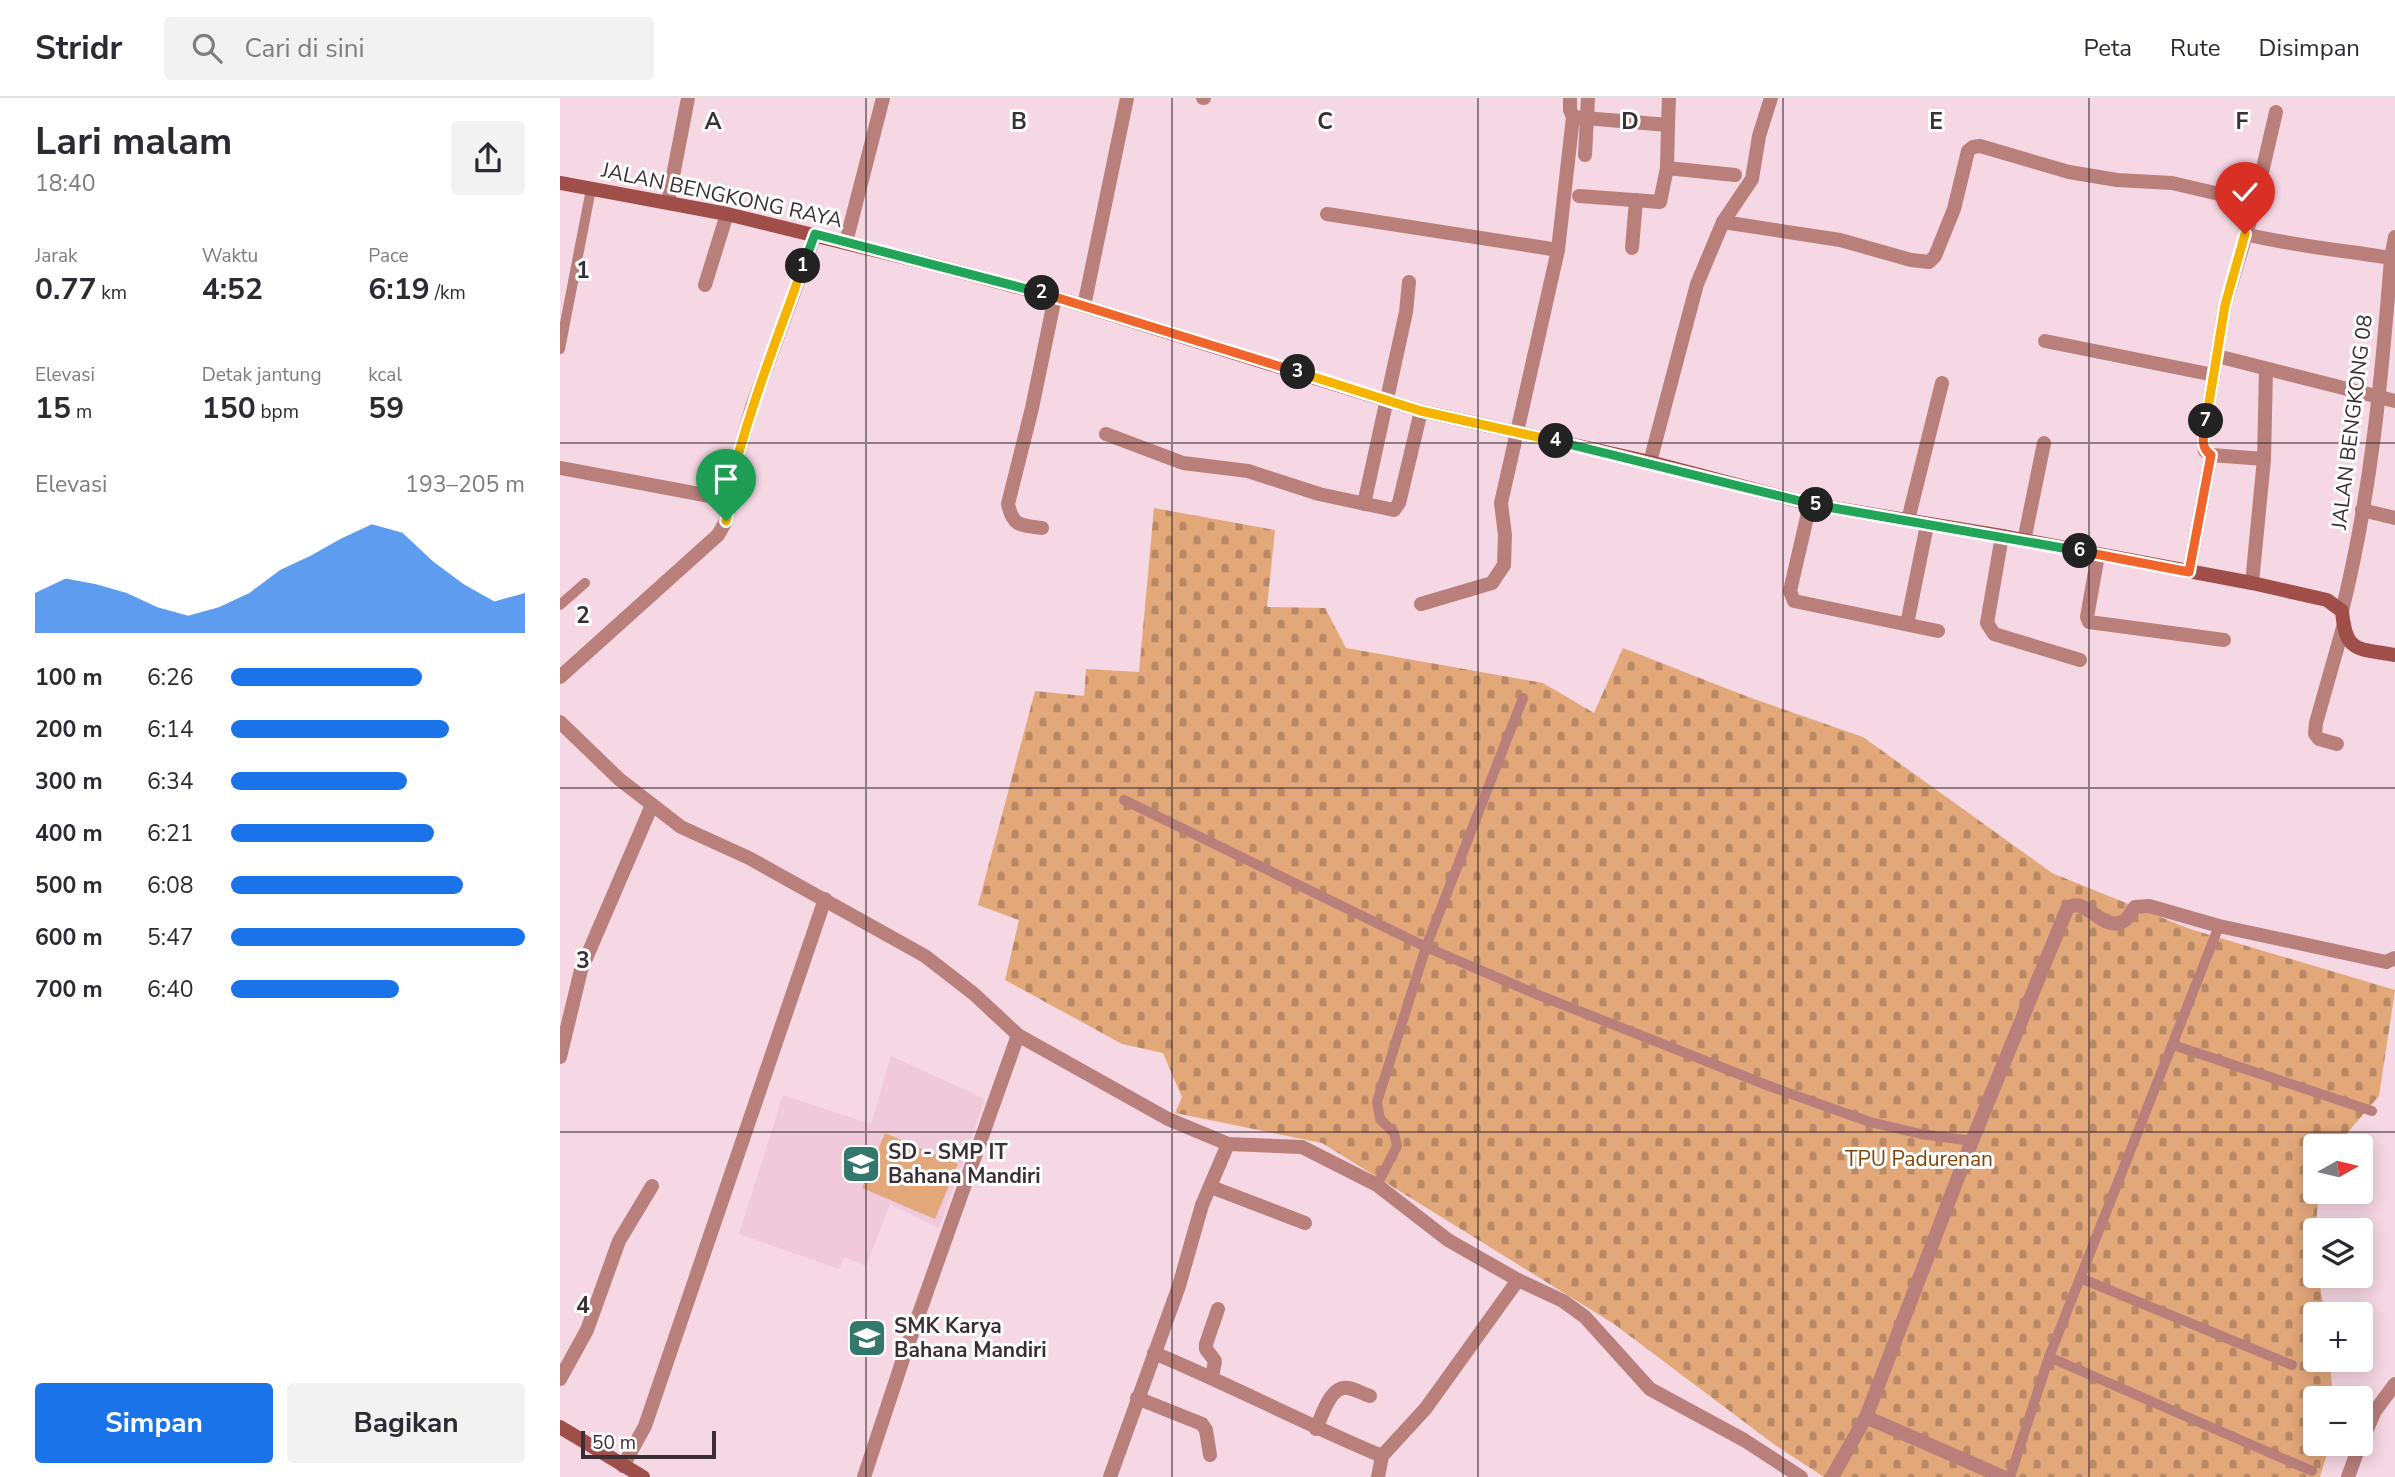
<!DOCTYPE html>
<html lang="id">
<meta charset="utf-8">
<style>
:root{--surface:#fff;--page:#f2f2f3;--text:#2b2b33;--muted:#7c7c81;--line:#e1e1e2;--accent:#1a73e8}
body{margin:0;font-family:"Nunito Sans",sans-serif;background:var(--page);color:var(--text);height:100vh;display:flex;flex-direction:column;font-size:26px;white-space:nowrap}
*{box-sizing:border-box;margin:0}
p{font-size:23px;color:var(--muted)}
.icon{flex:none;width:38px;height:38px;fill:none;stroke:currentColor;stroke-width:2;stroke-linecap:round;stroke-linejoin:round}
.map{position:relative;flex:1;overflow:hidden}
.panel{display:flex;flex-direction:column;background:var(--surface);width:560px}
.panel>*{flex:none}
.needle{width:46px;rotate:82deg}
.fabs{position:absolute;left:1743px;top:1036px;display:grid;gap:14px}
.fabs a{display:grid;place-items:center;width:70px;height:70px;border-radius:7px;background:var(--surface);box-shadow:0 4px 18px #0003;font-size:35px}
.scale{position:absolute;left:21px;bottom:18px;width:135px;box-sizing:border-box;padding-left:7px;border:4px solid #3b2f34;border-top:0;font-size:19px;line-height:24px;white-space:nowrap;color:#3b2f34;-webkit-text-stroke:5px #fff;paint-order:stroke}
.pin{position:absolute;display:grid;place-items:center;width:60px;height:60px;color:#fff;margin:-72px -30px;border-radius:50% 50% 50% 0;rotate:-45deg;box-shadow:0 0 7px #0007}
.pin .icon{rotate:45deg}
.km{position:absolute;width:35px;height:35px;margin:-18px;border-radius:50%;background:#222;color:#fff;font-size:19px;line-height:35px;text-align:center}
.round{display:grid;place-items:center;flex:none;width:74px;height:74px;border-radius:7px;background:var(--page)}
.headline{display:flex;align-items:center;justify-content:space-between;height:119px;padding:0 35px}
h1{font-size:38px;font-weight:700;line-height:52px}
.stats{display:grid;grid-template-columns:repeat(3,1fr);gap:10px;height:119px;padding:7px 35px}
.stats div{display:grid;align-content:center}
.stats b{font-size:30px;font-weight:700}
.stats small{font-size:19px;font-weight:400}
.stats p{font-size:19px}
.chart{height:196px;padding:14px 35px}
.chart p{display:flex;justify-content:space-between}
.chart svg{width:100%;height:126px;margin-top:7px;fill:var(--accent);opacity:.7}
.action{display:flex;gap:14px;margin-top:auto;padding:14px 35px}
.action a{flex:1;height:80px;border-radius:7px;background:var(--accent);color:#fff;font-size:28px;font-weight:700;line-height:80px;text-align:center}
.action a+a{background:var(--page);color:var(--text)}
ul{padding:0 35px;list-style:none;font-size:23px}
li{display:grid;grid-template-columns:112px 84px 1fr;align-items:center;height:52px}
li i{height:18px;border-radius:9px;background:var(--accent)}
header{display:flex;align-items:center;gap:42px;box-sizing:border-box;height:98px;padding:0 35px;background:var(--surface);border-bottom:2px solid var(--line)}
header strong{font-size:33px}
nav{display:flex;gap:38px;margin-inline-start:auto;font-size:24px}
.search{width:490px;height:63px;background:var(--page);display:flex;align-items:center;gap:18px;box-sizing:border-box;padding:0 24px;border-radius:7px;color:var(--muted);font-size:26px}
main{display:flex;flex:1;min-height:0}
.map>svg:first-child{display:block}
.built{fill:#f0c9da}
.grass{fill:#e3a87a}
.cemetery{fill:url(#cemetery-stones)}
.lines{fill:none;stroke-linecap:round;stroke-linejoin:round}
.lane{stroke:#b97f7b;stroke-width:10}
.street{stroke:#b97f7b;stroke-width:14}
.secondary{stroke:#9f4e4a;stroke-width:14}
.split-1-casing{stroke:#fff;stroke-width:14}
.split-2-casing{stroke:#fff;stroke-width:14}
.split-3-casing{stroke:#fff;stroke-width:14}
.split-4-casing{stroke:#fff;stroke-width:14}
.split-5-casing{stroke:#fff;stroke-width:14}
.split-6-casing{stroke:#fff;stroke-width:14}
.split-7-casing{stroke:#fff;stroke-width:14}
.split-8-casing{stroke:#fff;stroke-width:14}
.split-1{stroke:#f5b400;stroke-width:9}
.split-2{stroke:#22a559;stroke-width:9}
.split-3{stroke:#f0652b;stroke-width:9}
.split-4{stroke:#f5b400;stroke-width:9}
.split-5{stroke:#22a559;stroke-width:9}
.split-6{stroke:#22a559;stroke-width:9}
.split-7{stroke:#f0652b;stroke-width:9}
.split-8{stroke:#f5b400;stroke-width:9}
.grid{fill:none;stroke:#3b2f34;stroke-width:2;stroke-opacity:0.55}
.labels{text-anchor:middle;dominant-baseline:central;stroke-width:6;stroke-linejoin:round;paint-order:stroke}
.street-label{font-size:21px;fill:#3b2f34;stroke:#fff}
.poi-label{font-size:21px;font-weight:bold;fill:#3b2f34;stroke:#fff;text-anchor:start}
.park-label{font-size:21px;fill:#7f4508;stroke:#fff}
.grid-label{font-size:23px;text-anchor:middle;font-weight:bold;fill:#3b2f34;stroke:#fff;stroke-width:6;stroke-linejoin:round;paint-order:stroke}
</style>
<header>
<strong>Stridr</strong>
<div class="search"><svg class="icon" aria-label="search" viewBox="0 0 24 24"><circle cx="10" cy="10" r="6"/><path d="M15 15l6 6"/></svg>Cari di sini</div>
<nav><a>Peta</a><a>Rute</a><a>Disimpan</a></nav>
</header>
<main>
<section class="panel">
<div class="headline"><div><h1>Lari malam</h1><p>18:40</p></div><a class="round"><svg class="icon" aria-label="share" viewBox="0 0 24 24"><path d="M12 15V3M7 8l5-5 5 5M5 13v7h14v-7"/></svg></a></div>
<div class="stats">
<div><p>Jarak</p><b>0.77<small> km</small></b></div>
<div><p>Waktu</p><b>4:52</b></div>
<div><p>Pace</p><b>6:19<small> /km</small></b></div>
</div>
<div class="stats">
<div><p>Elevasi</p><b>15<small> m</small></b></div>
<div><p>Detak jantung</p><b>150<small> bpm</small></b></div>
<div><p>kcal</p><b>59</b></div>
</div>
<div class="chart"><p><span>Elevasi</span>193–205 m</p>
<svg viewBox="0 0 160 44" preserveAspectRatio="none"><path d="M0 44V30L10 25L20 27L30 30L40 35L50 38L60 35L70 30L80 22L90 17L100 11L110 6L120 9L130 19L140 27L150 33L160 30V44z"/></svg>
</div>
<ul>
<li><b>100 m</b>6:26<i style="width:65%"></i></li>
<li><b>200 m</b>6:14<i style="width:74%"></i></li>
<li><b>300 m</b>6:34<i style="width:60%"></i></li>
<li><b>400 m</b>6:21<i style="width:69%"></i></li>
<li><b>500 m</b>6:08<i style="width:79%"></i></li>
<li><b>600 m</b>5:47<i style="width:100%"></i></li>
<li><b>700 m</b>6:40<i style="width:57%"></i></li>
</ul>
<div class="action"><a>Simpan</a><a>Bagikan</a></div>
</section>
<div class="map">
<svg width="1835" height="1379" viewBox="0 0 1835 1379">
<defs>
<pattern id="cemetery-stones" width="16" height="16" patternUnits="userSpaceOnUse" patternTransform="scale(1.75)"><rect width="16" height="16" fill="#e3a87a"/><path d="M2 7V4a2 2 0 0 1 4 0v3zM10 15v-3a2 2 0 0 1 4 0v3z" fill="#b98965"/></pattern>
</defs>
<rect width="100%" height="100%" fill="#f6d7e4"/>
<polygon class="built" points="331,958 425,1001 379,1130 330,1106 306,1168 284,1159 279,1171 179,1136 223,997 311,1026"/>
<polygon class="grass" points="325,1035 398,1066 375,1121 302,1090"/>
<polygon class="cemetery" points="594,410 715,432 707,509 765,510 786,550 983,585 1034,615 1063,550 1191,600 1303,639 1492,775 1630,831 1835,892 1819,998 1776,1048 1755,1048 1755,1094 1759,1094 1753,1156 1755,1178 1758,1178 1765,1216 1755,1216 1755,1262 1770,1262 1773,1300 1755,1300 1755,1346 1770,1346 1760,1379 1264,1379 1215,1347 1054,1226 762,1045 615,1015 622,999 603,955 562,946 445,882 459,822 418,807 475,593 524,598 526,571 579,574"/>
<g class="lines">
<g class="lane">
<polyline points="0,251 31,91"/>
<polyline points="0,507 25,485"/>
<polyline points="564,702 866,849 976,896 1209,988 1310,1024 1361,1036 1412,1043"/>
<polyline points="1613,947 1812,1013"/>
<polyline points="817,1087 837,1048 834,1035 820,1021 817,1004 866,849 963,600"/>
<polyline points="1520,1180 1732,1267"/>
<polyline points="1489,1259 1752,1373"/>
<polyline points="1450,1379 1489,1259 1659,828"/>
</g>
<g class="street">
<polyline points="643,0 644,0"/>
<polyline points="1013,19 1108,27 1107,70 1100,104 1019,98"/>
<polyline points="1108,27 1109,0"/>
<polyline points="1025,57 1028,0"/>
<polyline points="1107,70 1175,77"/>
<polyline points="108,104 128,0"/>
<polyline points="767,116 998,152"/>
<polyline points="1163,124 1280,142 1351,162 1369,164 1375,158 1394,111 1408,53 1413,49 1420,48 1509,74 1557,82 1612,85 1685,102 1689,104 1693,113"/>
<path d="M1685,136C1733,148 1782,152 1831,160"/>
<polyline points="286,144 323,0"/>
<polyline points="1072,150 1076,102"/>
<polyline points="145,187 167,116"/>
<polyline points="524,208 567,0"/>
<polyline points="1485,243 1654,277"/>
<polyline points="1657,258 1835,303"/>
<polyline points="546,336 623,365 688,373 759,396 834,412 839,405 861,313"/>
<polyline points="1704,361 1706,271"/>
<polyline points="1090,364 1137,186 1163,124 1192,81 1199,38 1211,0"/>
<polyline points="0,370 171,402"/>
<polyline points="804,406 846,214 849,184"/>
<polyline points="1250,406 1230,493 1234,503 1378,533"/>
<polyline points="1802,412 1835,420"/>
<polyline points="1348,422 1382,285"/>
<path d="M482,430C461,427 453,429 448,406L472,310L495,199"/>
<polyline points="1442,438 1427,525 1434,536 1520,562"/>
<polyline points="1464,443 1484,345"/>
<polyline points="1538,457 1527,519 1529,524 1664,542"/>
<polyline points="1629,474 1651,357"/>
<polyline points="1692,485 1704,361 1651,357 1645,353 1643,341 1665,207 1693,113 1716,14"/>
<polyline points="861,506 932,485 944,467 945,437 941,405 998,152 1013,19 1010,12 1010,0"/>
<path d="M1782,513C1811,397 1822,278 1831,160L1835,139"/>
<polyline points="1347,526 1367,427"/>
<polyline points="0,579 158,437 166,423 171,402 175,369 192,309 255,137"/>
<polyline points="0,624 59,681 121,729 189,760 365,858 414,896 458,937 608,1021 668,1046 742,1049 817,1087 888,1142 958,1182 1003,1203 1025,1219 1090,1291 1184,1342 1241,1379"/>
<polyline points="1777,646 1759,641 1755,636 1756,625 1784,526"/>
<polyline points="0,959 21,872 92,707"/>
<polyline points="651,1089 745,1125"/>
<path d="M594,1255C671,1287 745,1326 822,1358L818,1379"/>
<polyline points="652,1279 655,1263 646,1251 646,1246 658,1211"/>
<polyline points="0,1281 27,1232 59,1143 92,1088"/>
<polyline points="577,1300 642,1326 646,1332 650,1357"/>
<polyline points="1306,1319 1443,1379"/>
<path d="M756,1331C762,1318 770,1287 788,1290C795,1291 803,1296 810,1298"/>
<polyline points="1801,1345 1815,1313 1835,1286"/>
<polyline points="822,1358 866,1310 958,1182"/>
<polyline points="63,1368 85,1328 265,801"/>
<polyline points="304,1379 344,1258 458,937"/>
<polyline points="550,1379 619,1188 642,1107 668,1046"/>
<path d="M1272,1379L1306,1319L1412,1043L1507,811C1524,795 1543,836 1564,823C1568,820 1572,813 1575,809L1589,808L1659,828L1826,864L1835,860"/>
<polyline points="1788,1379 1800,1346"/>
</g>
<g class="secondary">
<path d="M0,85L167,116L375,167L495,199L861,313L1090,364L1250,406L1442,438L1692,485L1767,502L1782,513C1786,556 1797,550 1835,557"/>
<polyline points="0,1329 83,1379"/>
</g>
</g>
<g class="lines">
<g class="split-1-casing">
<path id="split-1" d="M166,423C171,404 171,384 176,365C194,298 220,233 243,168"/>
</g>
<g class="split-2-casing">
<polyline id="split-2" points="243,168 255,136 482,195"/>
</g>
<g class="split-3-casing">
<polyline id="split-3" points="482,195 738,274"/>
</g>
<g class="split-4-casing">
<polyline id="split-4" points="738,274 861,313 996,343"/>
</g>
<g class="split-5-casing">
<polyline id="split-5" points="996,343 1256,407"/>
</g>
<g class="split-6-casing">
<polyline id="split-6" points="1256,407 1520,453"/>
</g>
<g class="split-7-casing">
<path id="split-7" d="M1520,453L1629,474L1651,357C1639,349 1644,336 1646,323"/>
</g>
<g class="split-8-casing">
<polyline id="split-8" points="1646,323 1665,207 1685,136"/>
</g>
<use href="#split-1" class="split-1"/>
<use href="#split-2" class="split-2"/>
<use href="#split-3" class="split-3"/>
<use href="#split-4" class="split-4"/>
<use href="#split-5" class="split-5"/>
<use href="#split-6" class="split-6"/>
<use href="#split-7" class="split-7"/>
<use href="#split-8" class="split-8"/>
</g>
<path class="grid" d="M306,0V1379M612,0V1379M918,0V1379M1223,0V1379M1529,0V1379M0,345H1835M0,690H1835M0,1034H1835"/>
<defs>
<g id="school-square" transform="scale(2.0125)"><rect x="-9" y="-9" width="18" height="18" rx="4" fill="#34786d" stroke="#fff"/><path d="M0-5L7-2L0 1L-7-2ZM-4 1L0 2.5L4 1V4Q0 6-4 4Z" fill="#fff"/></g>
</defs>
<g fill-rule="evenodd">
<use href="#school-square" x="301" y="1066"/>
<use href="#school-square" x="307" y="1240"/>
</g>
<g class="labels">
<g class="street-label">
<text transform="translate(162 97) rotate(12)">JALAN BENGKONG RAYA</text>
<text transform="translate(1792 324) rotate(-83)">JALAN BENGKONG 08</text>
</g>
<g class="poi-label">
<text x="328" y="1054">SD - SMP IT<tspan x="328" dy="24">Bahana Mandiri</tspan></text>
<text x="334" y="1228">SMK Karya<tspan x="334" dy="24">Bahana Mandiri</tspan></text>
</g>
<g class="park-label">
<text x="1359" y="1061">TPU Padurenan</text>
</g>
</g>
<g class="grid-label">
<text x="153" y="31">A</text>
<text x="459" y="31">B</text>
<text x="765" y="31">C</text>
<text x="1070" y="31">D</text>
<text x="1376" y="31">E</text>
<text x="1682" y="31">F</text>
<text x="23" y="180">1</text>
<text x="23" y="525">2</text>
<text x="23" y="870">3</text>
<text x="23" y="1215">4</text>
</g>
</svg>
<div class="fabs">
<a><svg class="needle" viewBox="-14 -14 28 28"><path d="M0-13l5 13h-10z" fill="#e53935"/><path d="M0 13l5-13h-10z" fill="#7c7c81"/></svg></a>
<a><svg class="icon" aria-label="layers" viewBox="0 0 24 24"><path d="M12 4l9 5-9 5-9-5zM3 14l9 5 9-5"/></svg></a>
<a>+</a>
<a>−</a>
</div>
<div class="scale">50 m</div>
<div class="pin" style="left:166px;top:423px;background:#1e9e55"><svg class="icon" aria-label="arrive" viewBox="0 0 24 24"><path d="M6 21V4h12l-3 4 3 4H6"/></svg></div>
<div class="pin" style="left:1685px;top:136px;background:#d93025"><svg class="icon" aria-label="check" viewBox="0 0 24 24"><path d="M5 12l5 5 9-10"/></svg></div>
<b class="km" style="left:243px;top:168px">1</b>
<b class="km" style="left:482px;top:195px">2</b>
<b class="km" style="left:738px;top:274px">3</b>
<b class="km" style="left:996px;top:343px">4</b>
<b class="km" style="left:1256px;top:407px">5</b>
<b class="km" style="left:1520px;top:453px">6</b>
<b class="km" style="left:1646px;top:323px">7</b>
</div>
</main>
